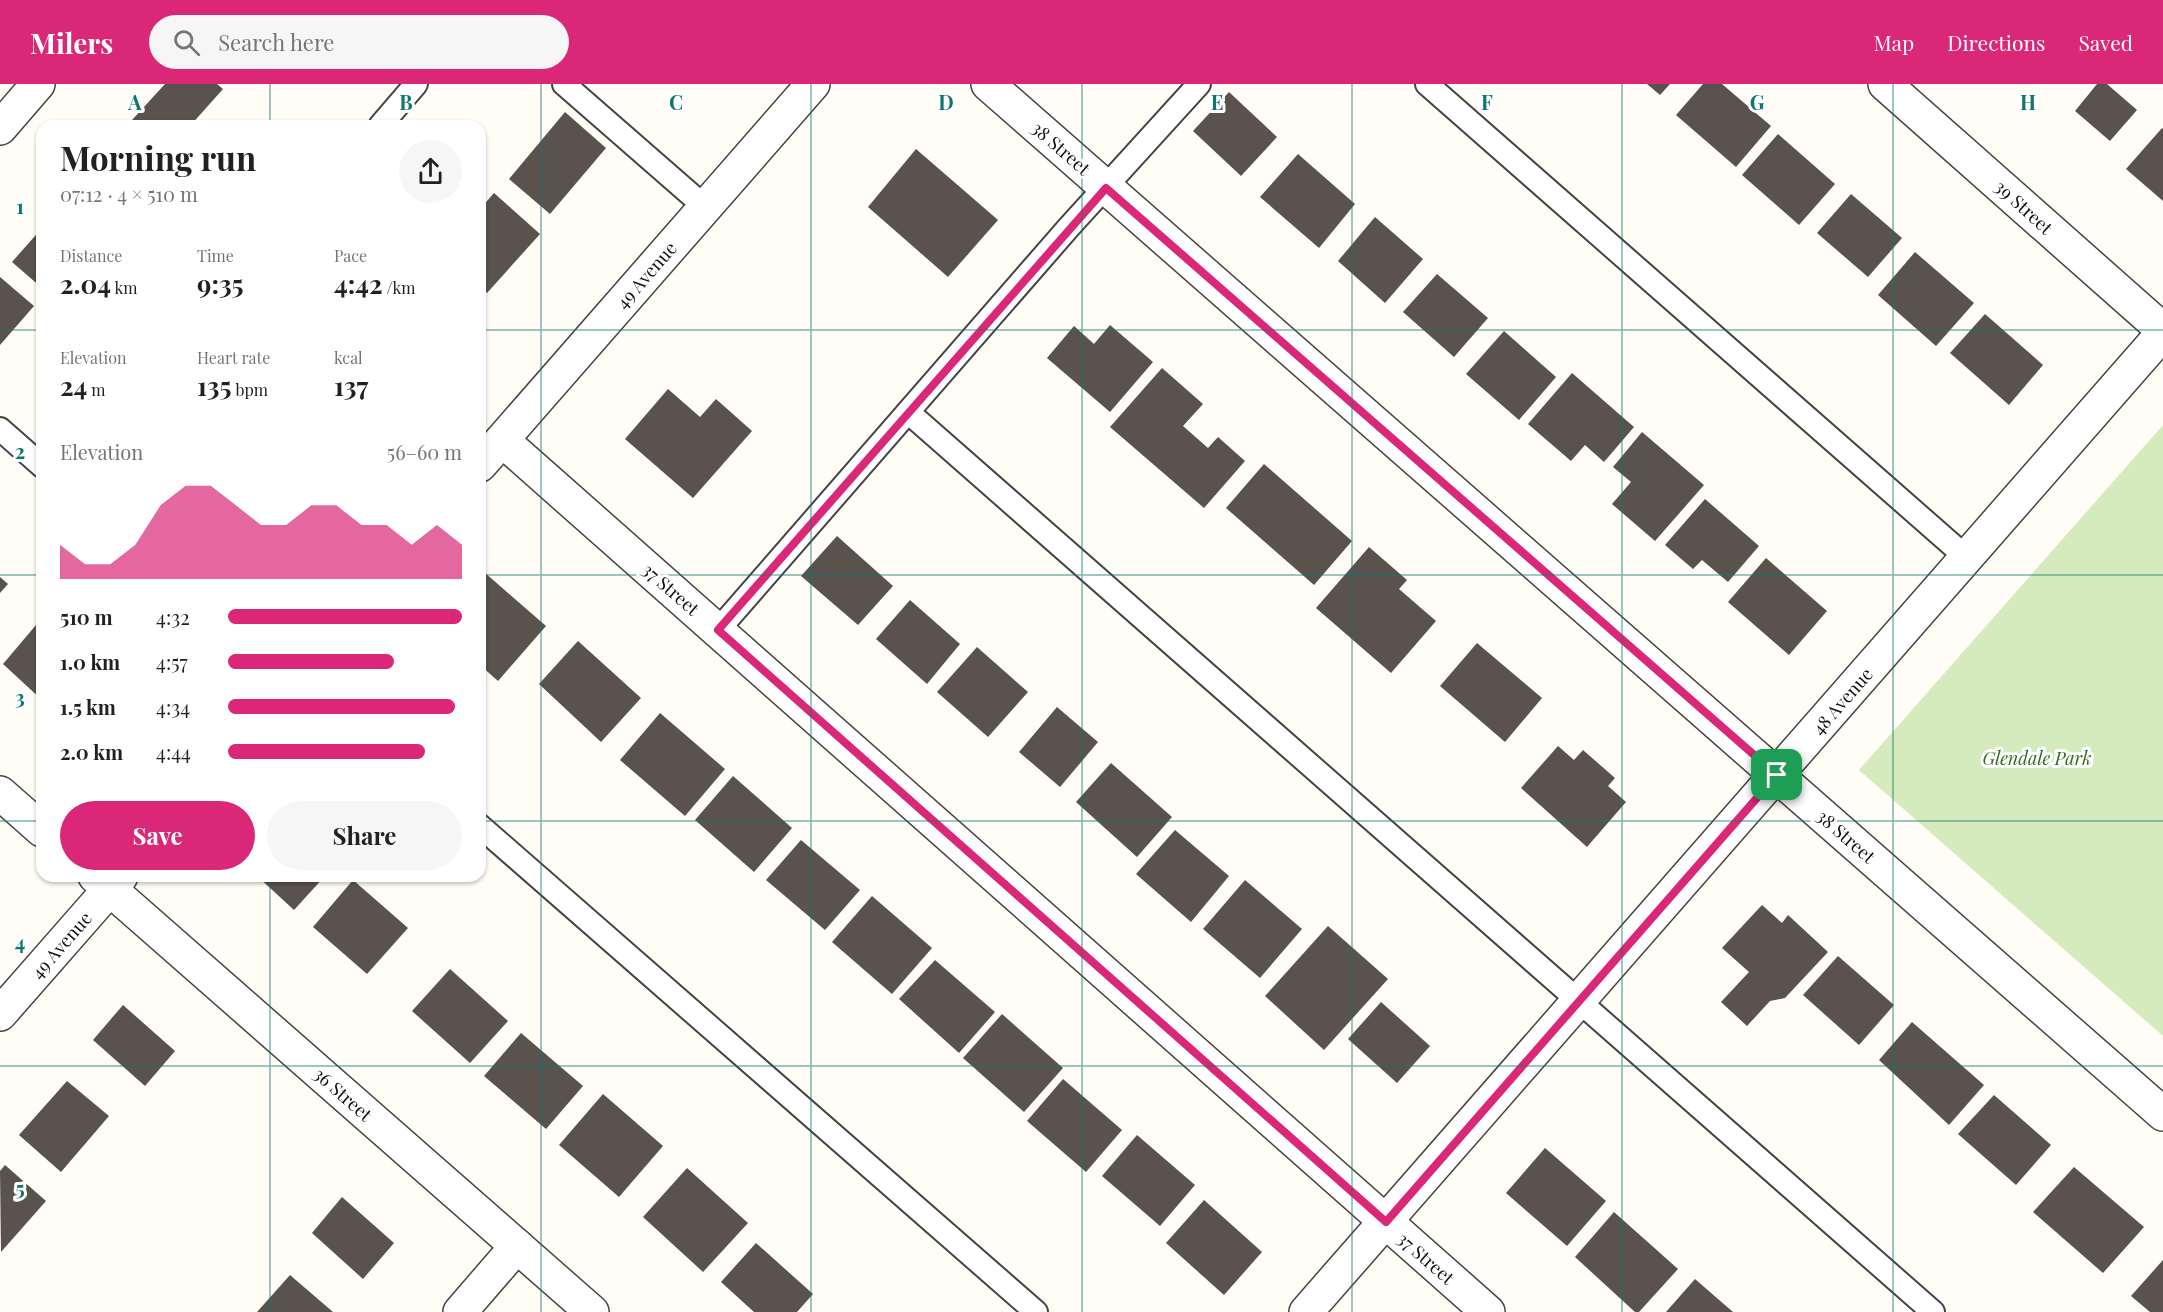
<!DOCTYPE html>
<meta charset="utf-8">
<style>
:root{--surface:#fff;--page:#f6f6f6;--text:#202124;--muted:#757577;--accent:#db2777}
body{margin:0;font-family:"Playfair Display",serif;background:var(--page);color:var(--text);height:100vh;display:flex;flex-direction:column;font-size:22px;white-space:nowrap}
*{box-sizing:border-box;margin:0}
p{font-size:20px;color:var(--muted)}
.icon{flex:none;width:33px;height:33px;fill:none;stroke:currentColor;stroke-width:2;stroke-linecap:round;stroke-linejoin:round}
.map{position:relative;flex:1;overflow:hidden}
.sheet{position:absolute;left:36px;top:36px;width:450px;height:762px;display:flex;flex-direction:column;background:var(--surface);border-radius:18px;box-shadow:0 2px 4px #0004}
.sheet>*{flex:none}
.pin{position:absolute;display:grid;place-items:center;width:51px;height:51px;color:#fff;margin:-26px;border-radius:12px;box-shadow:0 3px 9px #0006}
.round{display:grid;place-items:center;flex:none;width:63px;height:63px;border-radius:32px;background:var(--page)}
.overview{display:flex;align-items:center;justify-content:space-between;height:102px;padding:0 24px}
h1{font-size:33px;font-weight:700;line-height:45px}
.figures{display:grid;grid-template-columns:repeat(3,1fr);gap:9px;height:102px;padding:6px 24px}
.figures div{display:grid;align-content:center}
.figures b{font-size:26px;font-weight:700}
.figures small{font-size:16px;font-weight:400}
.figures p{font-size:16px}
.chart{height:168px;padding:12px 24px}
.chart p{display:flex;justify-content:space-between}
.chart svg{width:100%;height:108px;margin-top:6px;fill:var(--accent);opacity:.7}
.primary-button{display:flex;gap:12px;margin-top:auto;padding:12px 24px}
.primary-button a{flex:1;height:69px;border-radius:36px;background:var(--accent);color:#fff;font-size:24px;font-weight:700;line-height:69px;text-align:center}
.primary-button a+a{background:var(--page);color:var(--text)}
ul{padding:0 24px;list-style:none;font-size:20px}
li{display:grid;grid-template-columns:96px 72px 1fr;align-items:center;height:45px}
li i{height:15px;border-radius:8px;background:var(--accent)}
header{display:flex;align-items:center;gap:36px;box-sizing:border-box;height:84px;padding:0 30px;background:var(--accent);color:#fff}
header strong{font-size:28px}
nav{display:flex;gap:33px;margin-inline-start:auto;font-size:21px}
.search{width:420px;height:54px;background:var(--page);display:flex;align-items:center;gap:15px;box-sizing:border-box;padding:0 21px;border-radius:33px;color:var(--muted);font-size:22px}
.map>svg:first-child{display:block}
.green{fill:#d5ebbd}
.building{fill:#5a524d}
.lines{fill:none;stroke-linecap:round;stroke-linejoin:round}
.service-casing{stroke:#444;stroke-width:26}
.minor-casing{stroke:#444;stroke-width:36}
.tertiary-casing{stroke:#444;stroke-width:36}
.service{stroke:#fff;stroke-width:22}
.minor{stroke:#fff;stroke-width:33}
.tertiary{stroke:#fff;stroke-width:33}
.route-casing{stroke:#fff;stroke-width:12}
.route{stroke:#db2777;stroke-width:8}
.grid{fill:none;stroke:#0f766e;stroke-width:1.5;stroke-opacity:0.55}
.labels{text-anchor:middle;dominant-baseline:central;stroke-width:6;stroke-linejoin:round;paint-order:stroke}
.street-label{font-size:18px;fill:#111;stroke:#fff}
.park-label{font-size:18px;font-style:italic;fill:#2f6b1f;stroke:#fff}
.grid-label{font-size:20px;text-anchor:middle;font-weight:bold;fill:#0f766e;stroke:#fff;stroke-width:6;stroke-linejoin:round;paint-order:stroke}
</style>
<header>
<strong>Milers</strong>
<div class="search"><svg class="icon" aria-label="search" viewBox="0 0 24 24"><circle cx="10" cy="10" r="6"/><path d="M15 15l6 6"/></svg>Search here</div>
<nav><a>Map</a><a>Directions</a><a>Saved</a></nav>
</header>
<div class="map">
<svg width="2163" height="1228" viewBox="0 0 2163 1228">
<rect width="100%" height="100%" fill="#fffdf5"/>
<polygon class="green" points="2163,341 2163,952 1859,686"/>
<g class="building">
<polygon points="165,0 217,0 223,5 190,42 139,42 132,36"/>
<polygon points="1647,0 1670,0 1660,11"/>
<polygon points="1703,0 1722,0 1771,42 1736,83 1676,31"/>
<polygon points="2097,0 2107,0 2137,26 2110,57 2075,27"/>
<polygon points="1229,8 1277,53 1241,92 1193,47"/>
<polygon points="565,28 606,64 550,130 509,95"/>
<polygon points="2162,44 2163,45 2163,117 2126,85"/>
<polygon points="1778,50 1835,100 1799,141 1742,91"/>
<polygon points="916,65 998,136 948,193 868,123"/>
<polygon points="1298,70 1355,120 1319,164 1260,113"/>
<polygon points="494,109 540,150 487,209 480,203 480,125"/>
<polygon points="1851,110 1902,154 1868,193 1817,149"/>
<polygon points="1375,133 1423,175 1385,219 1338,177"/>
<polygon points="42,144 42,204 12,178"/>
<polygon points="1915,168 1974,219 1936,262 1878,211"/>
<polygon points="1437,190 1488,234 1454,273 1403,228"/>
<polygon points="0,193 34,222 0,261"/>
<polygon points="1985,230 2043,281 2009,321 1950,269"/>
<polygon points="1110,241 1153,278 1110,328 1047,274 1074,242 1094,260"/>
<polygon points="1504,247 1556,293 1519,336 1466,290"/>
<polygon points="1162,284 1203,320 1183,342 1208,364 1218,353 1245,377 1204,424 1110,343"/>
<polygon points="1572,289 1634,343 1604,378 1585,361 1571,377 1528,340"/>
<polygon points="668,305 700,333 716,315 752,347 693,414 625,355"/>
<polygon points="1642,348 1704,401 1655,457 1612,420 1631,398 1613,383"/>
<polygon points="1264,380 1352,457 1314,501 1226,424"/>
<polygon points="1705,415 1759,462 1728,498 1702,476 1693,485 1665,461"/>
<polygon points="837,452 893,502 858,541 801,492"/>
<polygon points="1369,463 1407,496 1399,505 1436,537 1391,589 1316,524"/>
<polygon points="1766,474 1827,527 1789,571 1728,518"/>
<polygon points="484,488 546,542 498,597 480,581 480,493"/>
<polygon points="0,493 8,500 0,509"/>
<polygon points="910,516 960,560 927,600 876,555"/>
<polygon points="36,541 42,547 42,616 3,580"/>
<polygon points="578,557 641,614 601,658 539,600"/>
<polygon points="1477,559 1542,614 1505,658 1440,602"/>
<polygon points="977,563 1028,608 988,653 937,608"/>
<polygon points="1057,623 1098,658 1060,703 1019,668"/>
<polygon points="660,629 725,685 685,732 620,676"/>
<polygon points="1558,662 1574,676 1583,666 1615,694 1608,702 1626,718 1587,763 1521,704"/>
<polygon points="1111,679 1172,733 1137,773 1076,718"/>
<polygon points="733,692 792,744 754,788 695,736"/>
<polygon points="1175,746 1229,792 1191,838 1136,790"/>
<polygon points="801,756 860,806 825,846 766,796"/>
<polygon points="257,792 325,792 294,826"/>
<polygon points="353,796 408,844 367,890 313,843"/>
<polygon points="1245,796 1302,845 1260,894 1203,845"/>
<polygon points="872,812 932,864 892,910 832,858"/>
<polygon points="1762,821 1782,839 1788,831 1828,868 1785,914 1770,917 1747,942 1721,918 1749,888 1722,864"/>
<polygon points="1328,842 1388,895 1324,966 1265,912"/>
<polygon points="1838,872 1894,921 1859,961 1803,911"/>
<polygon points="935,876 995,928 959,969 899,915"/>
<polygon points="450,885 508,937 470,979 412,927"/>
<polygon points="1381,918 1430,962 1397,999 1348,955"/>
<polygon points="123,921 175,967 145,1002 93,956"/>
<polygon points="1002,930 1063,984 1024,1028 963,974"/>
<polygon points="1912,938 1984,1001 1949,1041 1879,976"/>
<polygon points="521,949 583,1002 546,1045 484,992"/>
<polygon points="1063,995 1122,1046 1086,1088 1027,1037"/>
<polygon points="67,997 109,1032 61,1088 19,1051"/>
<polygon points="603,1010 663,1062 619,1113 559,1061"/>
<polygon points="1994,1011 2051,1061 2016,1101 1958,1050"/>
<polygon points="1137,1051 1195,1101 1160,1142 1102,1092"/>
<polygon points="1545,1064 1606,1117 1567,1162 1506,1109"/>
<polygon points="5,1081 46,1117 1,1168 0,1087"/>
<polygon points="2074,1083 2144,1143 2103,1189 2033,1128"/>
<polygon points="687,1084 748,1139 703,1188 643,1133"/>
<polygon points="342,1113 394,1159 363,1195 312,1149"/>
<polygon points="1204,1116 1262,1168 1224,1211 1166,1159"/>
<polygon points="1614,1128 1678,1185 1639,1228 1635,1228 1575,1173"/>
<polygon points="756,1159 813,1210 797,1228 754,1228 721,1198"/>
<polygon points="2163,1176 2163,1228 2150,1228 2131,1212"/>
<polygon points="290,1191 333,1228 257,1228"/>
<polygon points="1695,1195 1733,1228 1666,1228"/>
</g>
<g class="lines">
<g class="service-casing">
<g id="service">
<polyline points="564,0 705,123"/>
<polyline points="1427,0 1967,474"/>
<polyline points="380,42 416,0"/>
<polyline points="908,328 1933,1228"/>
<polyline points="0,345 42,382"/>
<polyline points="718,546 1069,143 1199,0"/>
<polyline points="480,742 1036,1228"/>
</g>
</g>
<g class="minor-casing">
<g id="minor">
<polyline points="988,0 2163,1030"/>
<polyline points="1885,0 2163,246"/>
<polyline points="0,44 38,0"/>
<polyline points="502,356 1488,1228"/>
<polyline points="460,1228 517,1162"/>
<polyline points="1306,1228 2163,249"/>
</g>
</g>
<g class="tertiary-casing">
<g id="tertiary">
<polyline points="480,381 813,0"/>
<polyline points="0,709 42,746"/>
<polyline points="95,792 592,1228"/>
<polyline points="0,930 121,792"/>
</g>
</g>
<use href="#service" class="service"/>
<use href="#minor" class="minor"/>
<use href="#tertiary" class="tertiary"/>
</g>
<g class="lines">
<g class="route-casing">
<polygon id="route" points="1106,104 1777,691 1386,1138 718,546"/>
</g>
<use href="#route" class="route"/>
</g>
<path class="grid" d="M270,0V42M541,0V1228M811,0V1228M1082,0V1228M1352,0V1228M1622,0V1228M1893,0V1228M0,246H42M480,246H2163M0,491H42M480,491H2163M0,737H42M480,737H2163M270,792V1228M0,982H2163"/>
<g class="labels">
<g class="street-label">
<text transform="translate(1061 64) rotate(41)">38 Street</text>
<text transform="translate(2024 123) rotate(42)">39 Street</text>
<text transform="translate(646 191) rotate(-49)">49 Avenue</text>
<text transform="translate(671 505) rotate(41)">37 Street</text>
<text transform="translate(1842 617) rotate(-49)">48 Avenue</text>
<text transform="translate(1846 752) rotate(41)">38 Street</text>
<text transform="translate(61 861) rotate(-49)">49 Avenue</text>
<text transform="translate(343 1010) rotate(41)">36 Street</text>
<text transform="translate(1426 1174) rotate(41)">37 Street</text>
</g>
<g class="park-label">
<text x="2037" y="674">Glendale Park</text>
</g>
</g>
<g class="grid-label">
<text x="135" y="26">A</text>
<text x="406" y="26">B</text>
<text x="676" y="26">C</text>
<text x="946" y="26">D</text>
<text x="1217" y="26">E</text>
<text x="1487" y="26">F</text>
<text x="1757" y="26">G</text>
<text x="2028" y="26">H</text>
<text x="20" y="130">1</text>
<text x="20" y="375">2</text>
<text x="20" y="621">3</text>
<text x="20" y="866">4</text>
<text x="20" y="1112">5</text>
</g>
</svg>
<div class="pin" style="left:1777px;top:691px;background:#1e9e55"><svg class="icon" aria-label="arrive" viewBox="0 0 24 24"><path d="M6 21V4h12l-3 4 3 4H6"/></svg></div>
<section class="sheet">
<div class="overview"><div><h1>Morning run</h1><p>07:12 · 4 × 510 m</p></div><a class="round"><svg class="icon" aria-label="share" viewBox="0 0 24 24"><path d="M12 15V3M7 8l5-5 5 5M5 13v7h14v-7"/></svg></a></div>
<div class="figures">
<div><p>Distance</p><b>2.04<small> km</small></b></div>
<div><p>Time</p><b>9:35</b></div>
<div><p>Pace</p><b>4:42<small> /km</small></b></div>
</div>
<div class="figures">
<div><p>Elevation</p><b>24<small> m</small></b></div>
<div><p>Heart rate</p><b>135<small> bpm</small></b></div>
<div><p>kcal</p><b>137</b></div>
</div>
<div class="chart"><p><span>Elevation</span>56–60 m</p>
<svg viewBox="0 0 160 44" preserveAspectRatio="none"><path d="M0 44V30L10 38L20 38L30 30L40 14L50 6L60 6L70 14L80 22L90 22L100 14L110 14L120 22L130 22L140 30L150 22L160 30V44z"/></svg>
</div>
<ul>
<li><b>510 m</b>4:32<i style="width:100%"></i></li>
<li><b>1.0 km</b>4:57<i style="width:71%"></i></li>
<li><b>1.5 km</b>4:34<i style="width:97%"></i></li>
<li><b>2.0 km</b>4:44<i style="width:84%"></i></li>
</ul>
<div class="primary-button"><a>Save</a><a>Share</a></div>
</section>
</div>
